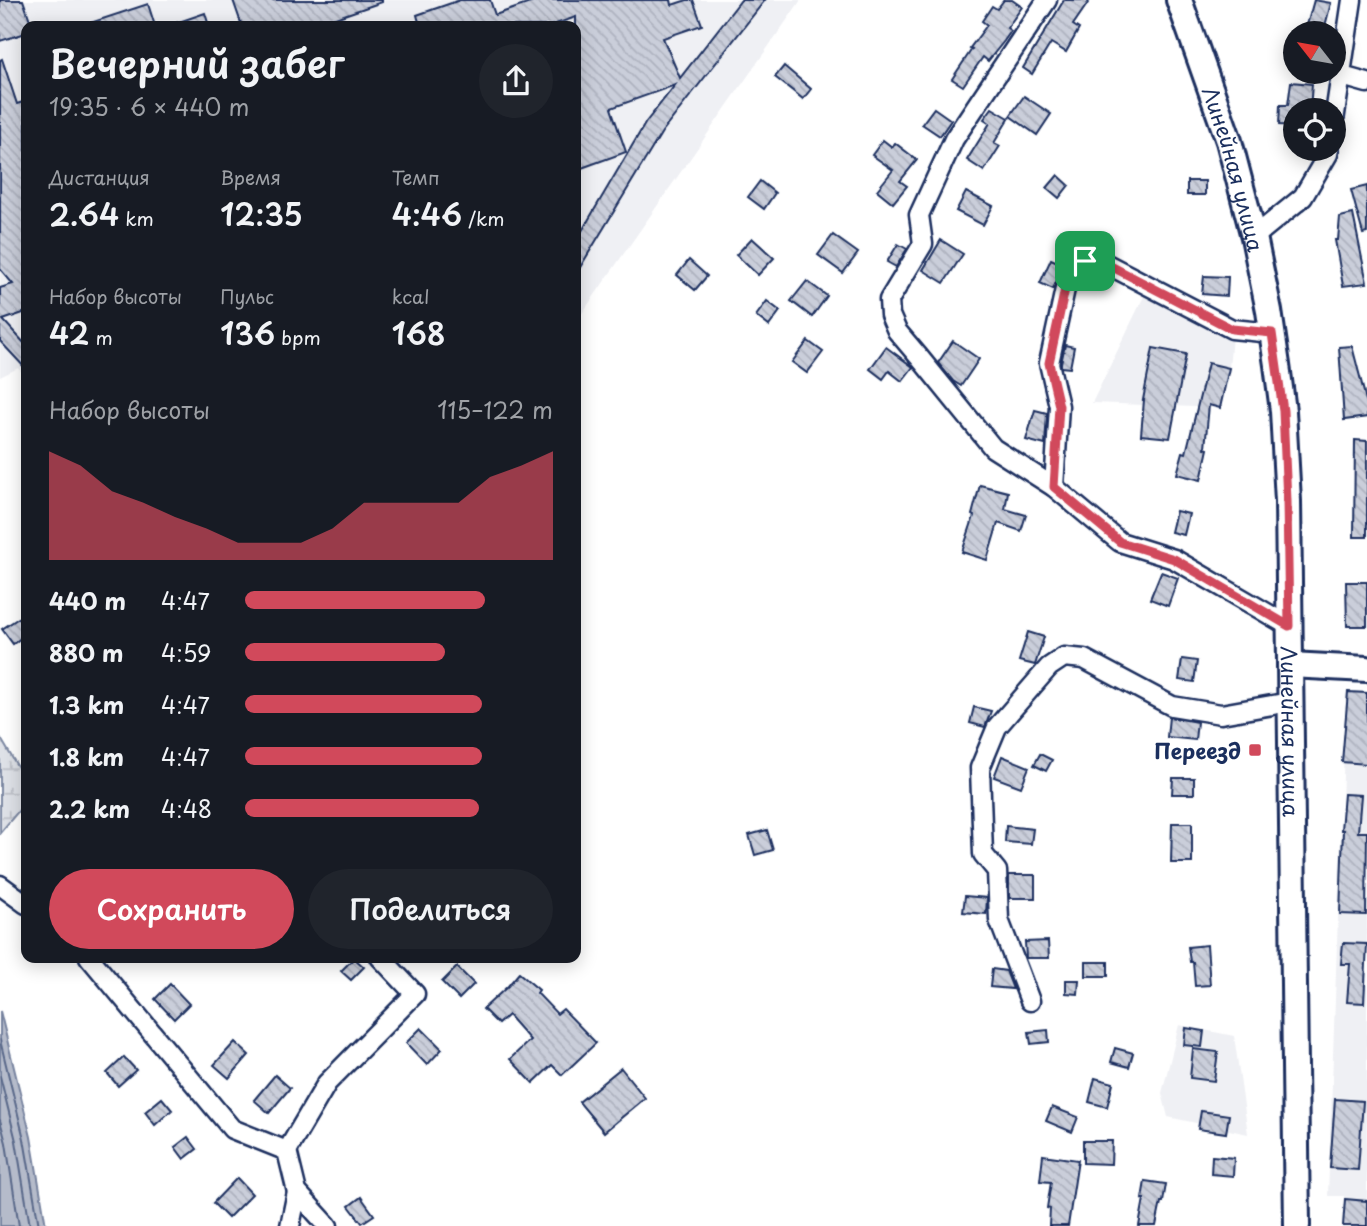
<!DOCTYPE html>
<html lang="ru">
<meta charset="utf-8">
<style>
:root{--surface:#171b24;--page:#20242c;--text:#f1f3f6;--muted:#9ea1a6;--accent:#d1495b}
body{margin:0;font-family:"Playpen Sans",sans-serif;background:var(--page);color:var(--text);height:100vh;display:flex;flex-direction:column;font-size:26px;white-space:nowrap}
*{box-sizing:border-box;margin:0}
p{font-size:23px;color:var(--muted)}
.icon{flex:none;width:38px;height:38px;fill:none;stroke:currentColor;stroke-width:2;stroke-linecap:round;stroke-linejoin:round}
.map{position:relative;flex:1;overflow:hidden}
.drawer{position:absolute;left:21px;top:21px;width:560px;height:942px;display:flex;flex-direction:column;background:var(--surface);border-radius:14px;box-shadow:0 4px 18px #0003}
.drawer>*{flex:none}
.needle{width:46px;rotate:301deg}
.tools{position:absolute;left:1283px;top:21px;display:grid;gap:14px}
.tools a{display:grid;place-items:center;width:63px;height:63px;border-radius:50%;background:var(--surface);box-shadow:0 4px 18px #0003;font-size:35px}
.pin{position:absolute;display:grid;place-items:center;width:60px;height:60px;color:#fff;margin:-30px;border-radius:14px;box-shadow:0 4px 10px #0006}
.round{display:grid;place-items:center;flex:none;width:74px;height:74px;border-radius:37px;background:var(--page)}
.headline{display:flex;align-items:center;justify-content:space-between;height:119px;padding:0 28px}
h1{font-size:38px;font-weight:600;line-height:52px}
.metrics{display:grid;grid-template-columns:repeat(3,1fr);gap:10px;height:119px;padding:7px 28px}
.metrics div{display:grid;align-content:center}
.metrics b{font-size:30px;font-weight:600}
.metrics small{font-size:19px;font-weight:400}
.metrics p{font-size:19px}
.chart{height:196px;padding:14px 28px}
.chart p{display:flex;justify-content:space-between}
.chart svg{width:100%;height:126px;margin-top:7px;fill:var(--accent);opacity:.7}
.action{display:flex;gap:14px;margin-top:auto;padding:14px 28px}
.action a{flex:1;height:80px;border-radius:42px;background:var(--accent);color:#fff;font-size:28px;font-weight:600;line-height:80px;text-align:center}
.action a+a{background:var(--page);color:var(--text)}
ul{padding:0 28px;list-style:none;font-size:23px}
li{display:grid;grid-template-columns:112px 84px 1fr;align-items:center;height:52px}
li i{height:18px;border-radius:9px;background:var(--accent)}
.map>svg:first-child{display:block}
.built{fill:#eff0f4}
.wetland{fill:url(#wetland-marsh);stroke:#7c88a2;stroke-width:2}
.water{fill:#b5bbca;stroke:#77839f;stroke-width:2}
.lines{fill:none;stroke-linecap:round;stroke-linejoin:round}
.shore{stroke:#596789;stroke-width:2}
.building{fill:url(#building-back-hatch);stroke:#1b2f5e;stroke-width:2}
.street-casing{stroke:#1b2f5e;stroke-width:23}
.secondary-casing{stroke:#1b2f5e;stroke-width:30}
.street{stroke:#fff;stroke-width:18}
.secondary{stroke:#fff;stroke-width:24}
.route-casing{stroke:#fff;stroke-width:14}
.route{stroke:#d1495b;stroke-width:9}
.poi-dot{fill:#d1495b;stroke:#fff;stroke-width:2.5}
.labels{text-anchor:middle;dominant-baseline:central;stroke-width:7;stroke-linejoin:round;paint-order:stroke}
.street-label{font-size:21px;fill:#1b2f5e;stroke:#fff}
.poi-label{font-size:21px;font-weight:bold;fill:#1b2f5e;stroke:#fff;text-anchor:end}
</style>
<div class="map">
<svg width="1367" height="1226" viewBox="0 0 1367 1226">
<defs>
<pattern id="wetland-marsh" width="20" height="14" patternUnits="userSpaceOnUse" patternTransform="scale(1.75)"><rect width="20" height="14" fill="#dee1e7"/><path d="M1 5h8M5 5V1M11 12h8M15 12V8" fill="none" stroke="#bec1c9"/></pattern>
<pattern id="building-back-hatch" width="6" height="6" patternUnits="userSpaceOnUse" patternTransform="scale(1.75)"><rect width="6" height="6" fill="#caceda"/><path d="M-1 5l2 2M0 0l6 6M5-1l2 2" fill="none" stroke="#adb1be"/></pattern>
</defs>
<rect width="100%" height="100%" fill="#fff"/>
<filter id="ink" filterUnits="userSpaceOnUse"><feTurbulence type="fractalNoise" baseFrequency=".0143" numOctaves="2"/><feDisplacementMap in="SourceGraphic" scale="14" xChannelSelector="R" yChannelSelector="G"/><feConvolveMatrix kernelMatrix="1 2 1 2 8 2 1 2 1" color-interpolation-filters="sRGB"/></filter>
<g filter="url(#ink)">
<g class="built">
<polygon points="0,0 801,0 576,322 576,26 26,26 26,377 18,368 0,377"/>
<polygon points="1146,292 1232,336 1229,368 1220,408 1092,403"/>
<polygon points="1346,691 1367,692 1367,1226 1343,1226 1344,1196 1328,1196"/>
<polygon points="1179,1025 1234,1036 1248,1134 1168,1117 1162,1093"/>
</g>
<polygon class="wetland" points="0,737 26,781 26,802 0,833"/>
<polygon class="water" points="0,1011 31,1137 46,1226 0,1226"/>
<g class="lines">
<g class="shore">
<polyline points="0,1040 24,1139 39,1226"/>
<polyline points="0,1076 16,1141 30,1226"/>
<polyline points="0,1120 6,1143 19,1226"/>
</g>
</g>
<g class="building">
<polygon points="0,0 23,0 32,26 26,26 26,33 0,41"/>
<polygon points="233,0 382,0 382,2 312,26 242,26"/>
<polygon points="460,0 490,0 495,15 539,0 671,0 672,5 687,0 693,0 702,25 663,38 680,78 741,0 765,0 662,132 576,274 576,241 646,122 675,85 611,108 626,152 576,170 576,17 550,26 420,26 417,15"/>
<polygon points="1004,0 1012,0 1022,7 1007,28 1011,31 1004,41 988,61 983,57 963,86 952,79 972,49 970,48 987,25 982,21 992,6 997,9"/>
<polygon points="1064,0 1090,0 1073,25 1079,29 1066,52 1051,43 1032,74 1023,68"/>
<polygon points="1314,0 1331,3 1324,30 1307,25"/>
<polygon points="148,4 155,26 88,26 87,24"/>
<polygon points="205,13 209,26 173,26 173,24"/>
<polygon points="2,59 17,104 26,101 26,312 3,320 26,345 26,369 0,341 0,288 13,284 0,269 0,60"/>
<polygon points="784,66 811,89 803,99 775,77"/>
<polygon points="1291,82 1312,84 1310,110 1295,110 1295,126 1279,125 1280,105 1288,105"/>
<polygon points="1024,96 1051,114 1037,135 1010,116"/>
<polygon points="934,108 951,120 940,136 922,124"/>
<polygon points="992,108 1009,118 994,143 1000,146 984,171 967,160 990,123 984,119"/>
<polygon points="883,140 892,147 895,143 917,160 900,181 907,186 893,203 877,190 893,170 872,155"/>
<polygon points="1058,175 1069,185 1059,198 1047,188"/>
<polygon points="760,181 775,193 764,209 748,197"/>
<rect x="1187" y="181" width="18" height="14"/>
<polygon points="1367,186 1367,233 1363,234 1351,190"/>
<polygon points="966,192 993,206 983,225 956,211"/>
<polygon points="1353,214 1367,283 1343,286 1335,240 1338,240 1340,217"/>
<polygon points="833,235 858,253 843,273 818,255"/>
<polygon points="752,238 774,258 758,275 736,255"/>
<polygon points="941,240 963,254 944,283 923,270"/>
<polygon points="898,244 907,249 896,267 887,262"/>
<polygon points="1051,259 1064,265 1053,289 1040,283"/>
<polygon points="689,260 707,276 695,290 677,275"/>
<polygon points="1204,276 1228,277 1227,296 1202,294"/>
<polygon points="807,281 827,296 812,317 791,301"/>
<polygon points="767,301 780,311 769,326 756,316"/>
<polygon points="808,341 823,352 807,373 792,362"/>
<polygon points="953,341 979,359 961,386 953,381 938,363"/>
<polygon points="1065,345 1074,347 1070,368 1061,367 1061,363"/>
<polygon points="1352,346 1367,404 1367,417 1344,420 1339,347"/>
<polygon points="886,347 913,367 902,381 889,371 883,379 870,369"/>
<polygon points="1153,348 1186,354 1170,438 1141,435 1144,400 1143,400"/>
<polygon points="1208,363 1229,368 1220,408 1209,405 1205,448 1208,449 1201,480 1177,474 1183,452 1186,453"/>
<polygon points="1035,410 1047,413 1045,445 1026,440"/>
<polygon points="1355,440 1367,441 1367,537 1354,537"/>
<polygon points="980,485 1008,492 1005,509 1026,515 1021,531 998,523 987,560 962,552 974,516 972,515"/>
<polygon points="1176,511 1189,514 1184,535 1171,532"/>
<polygon points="1161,572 1178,578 1168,606 1150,599"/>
<polygon points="1346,582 1367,582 1367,626 1347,626"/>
<polygon points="26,613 26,634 13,644 2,629"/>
<polygon points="1028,632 1044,637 1035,665 1019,661"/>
<polygon points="1182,659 1197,661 1194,682 1179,680"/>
<polygon points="1348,692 1367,693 1367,764 1342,762"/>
<polygon points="974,707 991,711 985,727 970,723"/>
<polygon points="1169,717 1197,722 1195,740 1167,737"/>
<polygon points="1040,754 1052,760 1046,771 1034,765"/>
<polygon points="1002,756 1029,767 1021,787 994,777"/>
<polygon points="1173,778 1194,778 1194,794 1172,794"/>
<polygon points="1344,794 1361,795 1358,832 1367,832 1366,915 1340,914 1343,830 1341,830"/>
<polygon points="1172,823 1192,823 1192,863 1171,863"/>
<polygon points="1006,826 1033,829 1031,844 1005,842"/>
<polygon points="767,830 773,850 755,855 749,835"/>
<rect x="1009" y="875" width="26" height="23"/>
<polygon points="965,896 987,898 986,914 963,912"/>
<polygon points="1048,941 1049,958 1026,958 1025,942"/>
<polygon points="1343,943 1367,944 1364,1003 1347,1002 1350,964 1341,964"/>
<polygon points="1207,945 1210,985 1195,986 1193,962 1190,962 1188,947"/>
<polygon points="354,958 364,967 351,980 341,971"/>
<rect x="1086" y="962" width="22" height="14"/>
<polygon points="457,967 474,984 459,999 442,982"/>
<polygon points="992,969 1006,971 1013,989 990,987"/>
<polygon points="519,973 539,990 537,993 557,1014 563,1009 596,1043 562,1075 552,1065 533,1083 510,1059 530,1040 508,1015 498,1024 483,1009 508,986"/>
<polygon points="1066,980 1079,980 1078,994 1066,993"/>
<polygon points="170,984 189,1004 174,1019 155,999"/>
<polygon points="421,1028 442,1049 427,1065 406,1043"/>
<polygon points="1186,1028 1204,1031 1202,1047 1184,1045"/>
<polygon points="1048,1030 1049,1042 1031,1044 1029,1032"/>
<polygon points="235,1042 249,1055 229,1078 214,1065"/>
<polygon points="1115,1048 1133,1053 1129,1067 1111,1062"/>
<polygon points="1193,1049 1218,1052 1214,1081 1190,1078"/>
<polygon points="124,1057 136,1070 118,1086 107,1073"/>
<polygon points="621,1068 645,1098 604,1132 579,1102"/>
<polygon points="275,1075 290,1088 269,1113 254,1100"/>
<polygon points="1095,1078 1113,1083 1107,1107 1089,1102"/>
<polygon points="162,1098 172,1110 155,1125 145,1112"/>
<polygon points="1335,1099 1363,1101 1358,1170 1330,1168"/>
<polygon points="1052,1107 1078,1117 1072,1132 1046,1121"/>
<polygon points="1201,1111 1229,1115 1226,1133 1198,1129"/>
<polygon points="188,1137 197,1149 184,1159 175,1147"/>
<polygon points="1083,1141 1112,1141 1111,1164 1083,1163"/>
<polygon points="1043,1155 1078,1160 1068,1226 1049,1226 1050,1209 1047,1208 1051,1182 1040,1181"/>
<polygon points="1212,1156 1234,1158 1233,1176 1211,1174"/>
<polygon points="237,1178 252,1194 228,1218 213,1203"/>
<polygon points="1145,1181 1166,1184 1163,1202 1161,1202 1156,1226 1139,1226 1144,1199 1142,1199"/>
<polygon points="361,1197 374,1215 362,1223 349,1206"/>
<polygon points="1345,1199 1367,1201 1367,1226 1343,1226"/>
</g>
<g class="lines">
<g class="street-casing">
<g id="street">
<polyline points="1047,0 954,139 919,215 923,244 889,300 890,315 897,331 919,357 993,448 1054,487 1120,542 1174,559 1289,626"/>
<polyline points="1342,76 1367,83"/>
<polyline points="1334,121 1352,0"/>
<polyline points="1254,237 1303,197 1328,154 1329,149"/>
<polyline points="1054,487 1059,406 1049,363 1065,289 1074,271 1085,261 1099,260 1232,329 1272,333"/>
<polyline points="0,885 26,904"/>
<polyline points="89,957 232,1129 287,1151 297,1192 328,1226"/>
<polyline points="1030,1001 999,920 997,871 983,854 980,768 997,727 1049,667 1064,657 1084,659 1172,706 1221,714 1290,702"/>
<polyline points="287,1151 327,1083 415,994 380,957"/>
<polyline points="290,1226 297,1192"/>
</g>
</g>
<g class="secondary-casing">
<g id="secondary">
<path id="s1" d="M1179,0L1229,141L1254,237L1269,311L1277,365L1283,411L1288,501L1297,1226"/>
<polyline points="1290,665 1367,669"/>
</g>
</g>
<use href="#street" class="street"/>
<use href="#secondary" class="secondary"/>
</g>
</g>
<g class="lines" filter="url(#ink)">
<g class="route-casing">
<polygon id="route" points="1099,260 1232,329 1272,333 1283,411 1287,501 1289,626 1174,559 1120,542 1054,487 1059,406 1049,363 1065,289 1074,271 1085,261"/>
</g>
<use href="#route" class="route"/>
</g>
<rect class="poi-dot" x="1248" y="743" width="14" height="14" rx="3.5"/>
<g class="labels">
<g class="street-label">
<text stroke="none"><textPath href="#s1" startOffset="178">Линейная улица</textPath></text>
<text stroke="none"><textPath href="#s1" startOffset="746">Линейная улица</textPath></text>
</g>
<g class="poi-label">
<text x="1241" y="750">Переезд</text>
</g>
</g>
</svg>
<div class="tools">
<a><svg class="needle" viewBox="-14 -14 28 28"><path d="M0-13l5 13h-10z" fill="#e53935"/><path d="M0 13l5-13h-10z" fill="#9ea1a6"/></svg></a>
<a><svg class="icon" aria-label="locate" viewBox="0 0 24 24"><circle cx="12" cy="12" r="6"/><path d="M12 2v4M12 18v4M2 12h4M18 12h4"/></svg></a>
</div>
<div class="pin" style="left:1085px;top:261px;background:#1e9e55"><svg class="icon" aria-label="arrive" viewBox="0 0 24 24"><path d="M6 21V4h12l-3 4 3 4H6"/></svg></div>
<section class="drawer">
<div class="headline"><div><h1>Вечерний забег</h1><p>19:35 · 6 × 440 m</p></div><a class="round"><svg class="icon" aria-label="share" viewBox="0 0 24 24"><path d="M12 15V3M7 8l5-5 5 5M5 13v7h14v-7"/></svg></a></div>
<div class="metrics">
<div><p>Дистанция</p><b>2.64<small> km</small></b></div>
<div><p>Время</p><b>12:35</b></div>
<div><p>Темп</p><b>4:46<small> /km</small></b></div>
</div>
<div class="metrics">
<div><p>Набор высоты</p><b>42<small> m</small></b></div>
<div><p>Пульс</p><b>136<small> bpm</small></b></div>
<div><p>kcal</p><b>168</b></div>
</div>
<div class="chart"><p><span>Набор высоты</span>115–122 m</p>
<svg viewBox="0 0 160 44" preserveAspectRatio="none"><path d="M0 44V6L10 11L20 20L30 24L40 29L50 33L60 38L70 38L80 38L90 33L100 24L110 24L120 24L130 24L140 15L150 11L160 6V44z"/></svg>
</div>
<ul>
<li><b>440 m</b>4:47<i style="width:78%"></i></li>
<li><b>880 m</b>4:59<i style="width:65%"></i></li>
<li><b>1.3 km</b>4:47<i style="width:77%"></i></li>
<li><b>1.8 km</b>4:47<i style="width:77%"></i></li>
<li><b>2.2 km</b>4:48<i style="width:76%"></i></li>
</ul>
<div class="action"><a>Сохранить</a><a>Поделиться</a></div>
</section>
</div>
